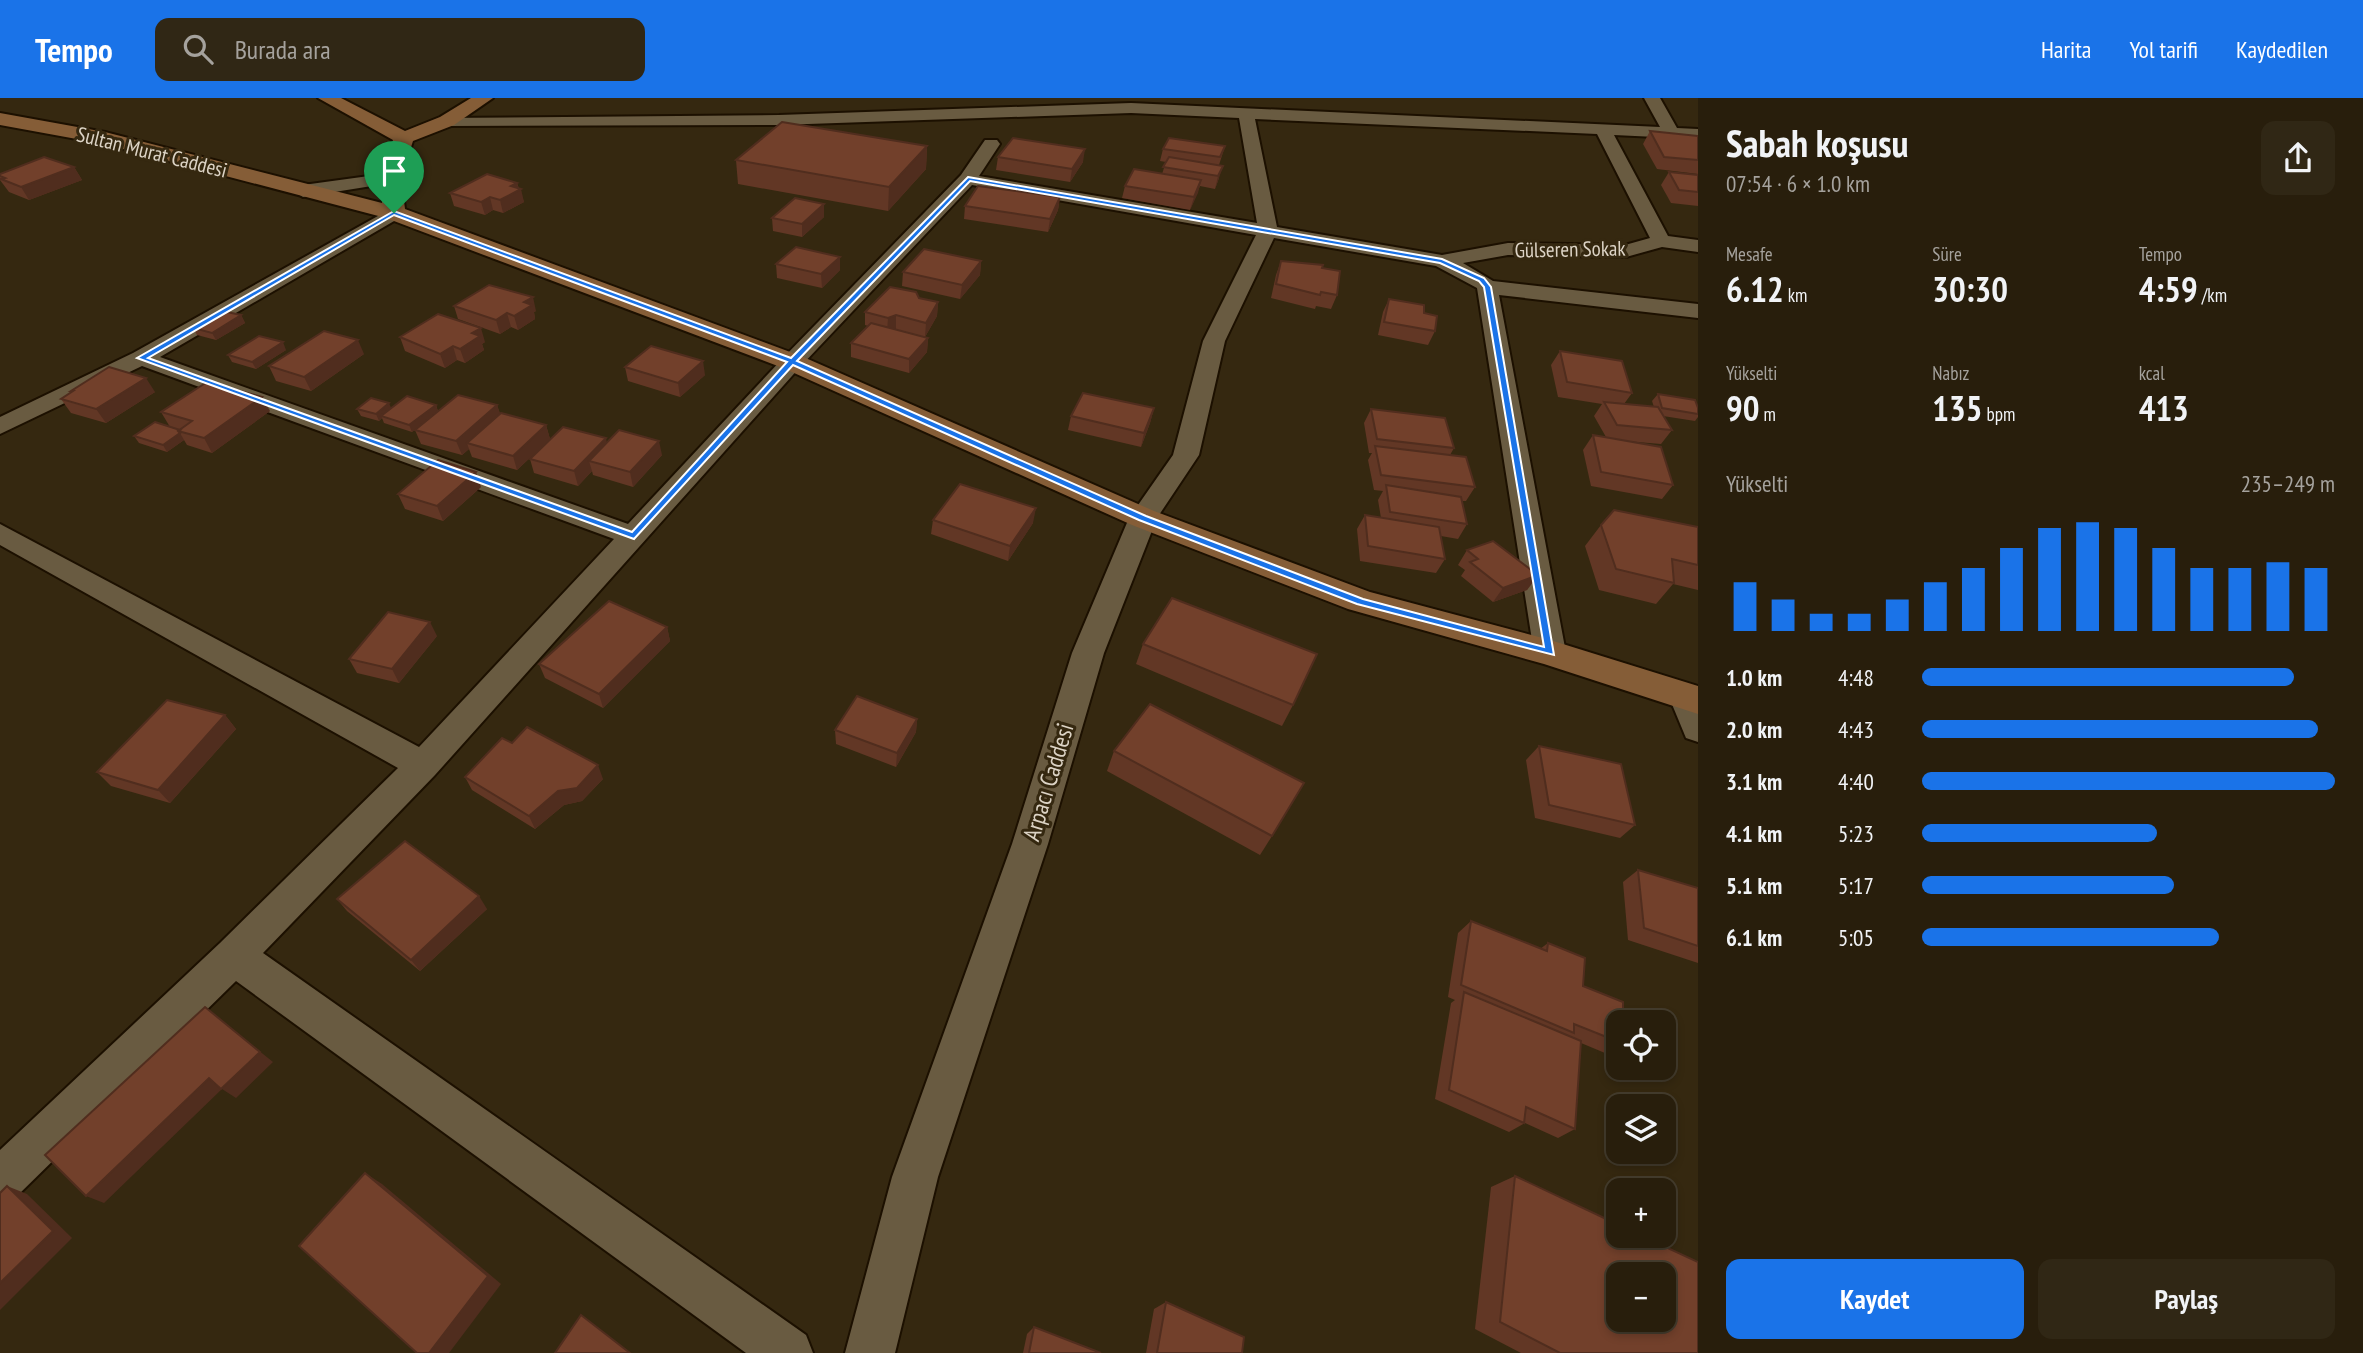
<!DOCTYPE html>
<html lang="tr">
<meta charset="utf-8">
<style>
:root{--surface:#281e0c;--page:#302715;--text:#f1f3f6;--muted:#a5a29d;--line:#443c2d;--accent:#1a73e8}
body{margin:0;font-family:"PT Sans Narrow",sans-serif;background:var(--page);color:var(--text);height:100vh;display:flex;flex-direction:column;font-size:26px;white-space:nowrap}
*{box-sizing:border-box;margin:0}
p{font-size:23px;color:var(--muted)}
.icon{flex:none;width:38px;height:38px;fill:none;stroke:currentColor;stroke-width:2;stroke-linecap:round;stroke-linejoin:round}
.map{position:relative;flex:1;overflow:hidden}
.details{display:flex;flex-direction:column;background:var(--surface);width:665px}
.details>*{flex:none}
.controls{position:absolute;left:1606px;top:912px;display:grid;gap:14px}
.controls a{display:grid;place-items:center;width:70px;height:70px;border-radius:14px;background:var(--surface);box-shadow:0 4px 10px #0003,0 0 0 2px var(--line);font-size:35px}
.pin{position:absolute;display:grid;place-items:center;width:60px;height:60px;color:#fff;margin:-72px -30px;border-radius:50% 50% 50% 0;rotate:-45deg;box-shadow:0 0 7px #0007}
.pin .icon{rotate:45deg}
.round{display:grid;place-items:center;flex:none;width:74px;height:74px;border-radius:14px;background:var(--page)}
.head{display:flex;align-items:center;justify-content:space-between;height:119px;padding:0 28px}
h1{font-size:38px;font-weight:700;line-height:52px}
.stats{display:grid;grid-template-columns:repeat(3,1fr);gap:10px;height:119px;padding:7px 28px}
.stats div{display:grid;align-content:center}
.stats b{font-size:35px;font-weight:700}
.stats small{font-size:19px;font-weight:400}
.stats p{font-size:19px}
.chart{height:196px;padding:14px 28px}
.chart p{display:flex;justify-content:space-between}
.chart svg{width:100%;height:126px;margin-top:7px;stroke:var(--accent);stroke-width:6}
.primary-button{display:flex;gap:14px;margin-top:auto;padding:14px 28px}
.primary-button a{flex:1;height:80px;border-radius:14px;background:var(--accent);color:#fff;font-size:28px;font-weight:700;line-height:80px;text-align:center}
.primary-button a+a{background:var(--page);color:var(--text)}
ul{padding:0 28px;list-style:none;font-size:23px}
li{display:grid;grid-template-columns:112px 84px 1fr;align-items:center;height:52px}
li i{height:18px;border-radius:9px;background:var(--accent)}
header{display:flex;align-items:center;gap:42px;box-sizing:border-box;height:98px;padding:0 35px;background:var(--accent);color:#fff}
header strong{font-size:33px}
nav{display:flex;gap:38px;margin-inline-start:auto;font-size:24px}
.search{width:490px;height:63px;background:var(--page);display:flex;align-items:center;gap:18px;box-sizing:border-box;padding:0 24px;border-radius:14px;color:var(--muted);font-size:26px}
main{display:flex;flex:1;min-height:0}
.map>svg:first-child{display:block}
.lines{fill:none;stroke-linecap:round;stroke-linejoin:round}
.street-casing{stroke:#1c1000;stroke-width:4}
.secondary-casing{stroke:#1c1000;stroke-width:4}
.street{fill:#695b41;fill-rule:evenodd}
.secondary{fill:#855d37;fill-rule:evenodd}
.wall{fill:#623725}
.shaded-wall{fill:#502d1e}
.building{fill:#72402b;stroke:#502d1e;stroke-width:2;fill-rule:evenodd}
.route{fill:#1a73e8;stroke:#fff;stroke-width:2;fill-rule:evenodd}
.labels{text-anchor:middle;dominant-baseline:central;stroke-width:6;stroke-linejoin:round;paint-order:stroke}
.far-street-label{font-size:21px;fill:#dcd3c5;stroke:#352810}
.street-label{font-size:24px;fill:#dcd3c5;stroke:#352810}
</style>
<header>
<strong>Tempo</strong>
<div class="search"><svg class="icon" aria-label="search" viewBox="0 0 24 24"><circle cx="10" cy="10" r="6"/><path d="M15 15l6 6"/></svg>Burada ara</div>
<nav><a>Harita</a><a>Yol tarifi</a><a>Kaydedilen</a></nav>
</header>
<main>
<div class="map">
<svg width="1698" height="1255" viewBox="0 0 1698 1255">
<rect width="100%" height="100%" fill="#352810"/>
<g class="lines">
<g class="street-casing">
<g id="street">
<path d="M1644,0H1660L1677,30L1698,31V41L1614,37L1668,138L1698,142V154L1662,149L1626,159L1508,157L1463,165L1493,183L1698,206V220L1499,197L1566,555L1561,563L1550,566L1539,563L1534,555L1477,190L1436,168L1274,140L1225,243L1199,357L1157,420L1104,555L1048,746L938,1079L895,1255H845L892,1079L1012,746L1072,555L1129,420L1173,357L1203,243L1256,137L972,87L800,269L435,677L263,855L806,1237L813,1255H746L236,883L16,1099L0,1106V1052L220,845L398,670L0,447V426L419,649L614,441L142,268L0,336V319L133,255L394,109L401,111L403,115L401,119L160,259L628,426L784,259L961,77L985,42H997L1000,46L979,78L1257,125L1239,20L1131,15L779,27L447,28L441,26V20L779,17L1131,5L1660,29ZM1255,21L1597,36L1650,140L1625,147L1508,145L1442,157L1277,129Z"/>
<polygon points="391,75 397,76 400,80 397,84 303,99 294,93 303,87"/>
<polygon points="1685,587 1698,593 1698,644 1686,640 1669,599 1674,590"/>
</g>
</g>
<g class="secondary-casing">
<polygon id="secondary" points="318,0 341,0 405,33 440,19 471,0 493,0 454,27 413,43 401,80 405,111 801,258 1154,413 1370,494 1550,542 1698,588 1698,616 1544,566 1348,511 1132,427 783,270 386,120 104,46 0,27 0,15 105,34 382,105 381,80 393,42"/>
</g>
<use href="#street" class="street"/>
<use href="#secondary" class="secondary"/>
</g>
<g class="wall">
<polygon points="1650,33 1698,38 1698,76 1657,71 1643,46"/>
<polygon points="927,48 926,71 888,113 738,86 736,62"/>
<polygon points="1225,48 1219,67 1219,80 1215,91 1200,88 1190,112 1122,100 1125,88 1162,76 1166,64 1160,63 1163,51"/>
<polygon points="998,59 1083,64 1070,84 996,72"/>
<polygon points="74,69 82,82 29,102 9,94 0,82 0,76"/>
<polygon points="1669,74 1698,77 1698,108 1671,105 1661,87"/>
<polygon points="517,85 524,104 503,115 493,112 485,117 454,108 450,95"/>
<polygon points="1060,99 1058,112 1048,134 964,121 965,108"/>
<polygon points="824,106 824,119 802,139 773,133 772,120"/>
<polygon points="840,159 840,172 822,190 777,180 776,166"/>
<polygon points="981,163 980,177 960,201 902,188 903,174"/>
<polygon points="1281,163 1322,170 1337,197 1331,211 1316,208 1315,211 1271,200 1276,177"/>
<polygon points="919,200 938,204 937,218 925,239 895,231 928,240 927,254 909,275 851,259 851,245 868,228 865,227 865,214"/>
<polygon points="1389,201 1424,215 1435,233 1428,247 1378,237 1383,214"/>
<polygon points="454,208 536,213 534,214 535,221 518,232 511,229 500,236 458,221"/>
<polygon points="241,217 245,225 216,242 197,237 193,230"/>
<polygon points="400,239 485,244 482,246 484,252 465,265 457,262 445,270 405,253"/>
<polygon points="286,252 256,271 232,264 228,257"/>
<polygon points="1560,253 1632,295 1624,306 1654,309 1652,303 1658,296 1698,310 1698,319 1695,323 1663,318 1672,332 1661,346 1625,343 1673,387 1662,401 1591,388 1583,352 1593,337 1606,339 1594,318 1602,306 1558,299 1551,267"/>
<polygon points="364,256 311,293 276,283 269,268"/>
<polygon points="625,269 705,277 680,299 628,283"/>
<polygon points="71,293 155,294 106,325 71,315 61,301 72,294"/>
<polygon points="436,307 438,313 497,307 500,316 546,327 550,341 517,372 472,359 469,351 462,357 421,346 415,332 420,328 412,334 384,325 382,320 379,323 361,318 357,311 391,311"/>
<polygon points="1154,310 1150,325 1141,349 1068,332 1071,318"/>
<polygon points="1371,311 1454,350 1450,357 1475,389 1466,403 1462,403 1467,426 1458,441 1441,438 1445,461 1436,475 1360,463 1357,431 1365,417 1381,420 1378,402 1383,393 1374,392 1368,362 1372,355 1369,355 1364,325"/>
<polygon points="270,313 212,355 187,347 184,342 167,354 139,345 134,338 170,329 161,314"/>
<polygon points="607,345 662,357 633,389 593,377 592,373 578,388 534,375 530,361"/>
<polygon points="481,389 443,423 405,411 398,396"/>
<polygon points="933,422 1033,425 1008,463 931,436"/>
<polygon points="1601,427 1698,429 1698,492 1673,486 1656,506 1599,492 1585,448"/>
<polygon points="1467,452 1538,477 1527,492 1493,504 1461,478 1465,472 1458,467"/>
<polygon points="667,529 670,543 603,610 545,580 539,566"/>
<polygon points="437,538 399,585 357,575 349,561"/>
<polygon points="1143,546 1293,607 1282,628 1136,566"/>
<polygon points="225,617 236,631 170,705 111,688 97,674"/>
<polygon points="917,621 916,634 896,669 836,646 835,632"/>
<polygon points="512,645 603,681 582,703 564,707 535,731 472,692 465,679"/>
<polygon points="1539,648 1635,727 1620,740 1535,720 1526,662"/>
<polygon points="1114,653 1272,738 1260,757 1107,673"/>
<polygon points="1638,772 1698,790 1698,865 1628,842 1623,784"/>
<polygon points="337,801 487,811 420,873 347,813"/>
<polygon points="1471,823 1540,851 1548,845 1583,888 1619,924 1619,947 1605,955 1581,945 1575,1031 1558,1040 1525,1025 1509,1034 1435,1001 1451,905 1455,902 1448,899 1458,835"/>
<polygon points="1515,1078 1698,1255 1521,1255 1475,1231 1491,1089"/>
<polygon points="1166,1204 1242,1255 1146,1255 1154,1211"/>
<polygon points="1034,1229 1101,1255 1023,1255 1027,1236"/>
</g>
<g class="shaded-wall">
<polygon points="927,48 926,71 888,113 889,89"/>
<polygon points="1085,51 1083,64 1070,84 1072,71"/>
<polygon points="1223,68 1219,80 1215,91 1218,78"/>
<polygon points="74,69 82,82 29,102 21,89"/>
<polygon points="1201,82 1198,95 1190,112 1194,99"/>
<polygon points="517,85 519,92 521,91 524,104 503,115 500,102 511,88"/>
<polygon points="490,99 493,112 485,117 481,104"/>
<polygon points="1060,99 1058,112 1048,134 1050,121"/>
<polygon points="824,106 824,119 802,139 802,126"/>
<polygon points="840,159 840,172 822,190 821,176"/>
<polygon points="981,163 980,177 960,201 962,187"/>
<polygon points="533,199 536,213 534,214 535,221 518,232 514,218 524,204"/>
<polygon points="938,204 937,218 925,239 926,225"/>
<polygon points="507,215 511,229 500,236 496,222"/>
<polygon points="241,217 245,225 216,242 212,235"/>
<polygon points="896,217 896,231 887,234 888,220"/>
<polygon points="481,230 485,244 482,246 484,252 465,265 460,251 472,235"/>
<polygon points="928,240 927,254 909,275 909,261"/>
<polygon points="358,242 364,256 311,293 304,279"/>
<polygon points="283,244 286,252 256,271 252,264"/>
<polygon points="453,248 457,262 445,270 440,256"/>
<polygon points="703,263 705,277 680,299 678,285"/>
<polygon points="146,280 155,294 106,325 96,311"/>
<polygon points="262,299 270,313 212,355 204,340"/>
<polygon points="389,305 392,312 381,318 382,320 379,323 376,316"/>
<polygon points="436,307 438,314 412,334 409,327"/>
<polygon points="497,307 502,321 467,345 469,351 462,357 456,343"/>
<polygon points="1154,310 1150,325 1141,349 1144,335"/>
<polygon points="546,327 550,341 517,372 513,358"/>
<polygon points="180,335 184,342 167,354 163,347"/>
<polygon points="606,340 609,355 589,363 592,373 578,388 574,373"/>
<polygon points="659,343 662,357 633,389 630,374"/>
<polygon points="476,374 481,389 443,423 437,408"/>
<polygon points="1036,410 1033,425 1008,463 1010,448"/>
<polygon points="1538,477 1527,492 1493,504 1503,490"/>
<polygon points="430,524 437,538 399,585 392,571"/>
<polygon points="667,529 670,543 603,610 599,596"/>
<polygon points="225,617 236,631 170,705 158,692"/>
<polygon points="917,621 916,634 896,669 897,655"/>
<polygon points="598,667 603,681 582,703 564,707 535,731 529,718 558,693"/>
<polygon points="479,798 487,811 420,873 411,862"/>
<polygon points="205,909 273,964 236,1000 222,991 104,1105 86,1098"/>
<polygon points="365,1075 382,1086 501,1186 449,1255 429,1255"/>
<polygon points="7,1088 27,1096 72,1140 0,1212 0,1185"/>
</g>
<g class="building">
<polygon points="782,24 927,48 889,89 736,62"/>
<polygon points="1650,33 1698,38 1698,62 1664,59"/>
<polygon points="1013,40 1085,51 1072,71 998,59"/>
<polygon points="1169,40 1225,48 1220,59 1163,51"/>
<polygon points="44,59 74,69 21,89 1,81 5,80 0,78 0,76"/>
<polygon points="1169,59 1223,68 1218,78 1163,69"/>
<polygon points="1134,71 1201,82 1194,99 1125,88"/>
<polygon points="1669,74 1698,77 1698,94 1679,92"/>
<polygon points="487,76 517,85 511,88 521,91 500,102 490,99 481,104 450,95"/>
<polygon points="978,88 1060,99 1050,121 965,108"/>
<polygon points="795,100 824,106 802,126 772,120"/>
<polygon points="796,149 840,159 821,176 776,166"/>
<polygon points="924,151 981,163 962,187 903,174"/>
<polygon points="1281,163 1323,167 1322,170 1340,173 1337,197 1321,194 1320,197 1276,186"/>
<polygon points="489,187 533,199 524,204 532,207 514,218 507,215 496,222 454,208"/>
<polygon points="890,189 916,194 919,200 938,204 926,225 896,217 888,220 865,214"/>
<polygon points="1389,201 1424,207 1424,215 1437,218 1435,233 1384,224"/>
<polygon points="222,213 241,217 212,235 193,230"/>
<polygon points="438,216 481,230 472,235 480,238 460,251 453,248 440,256 400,239"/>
<polygon points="871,225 928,240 909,261 851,245"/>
<polygon points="324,233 358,242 304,279 269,268"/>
<polygon points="259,238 283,244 252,264 228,257"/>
<polygon points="651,248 703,263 678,285 625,269"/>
<polygon points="1560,253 1622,263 1632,295 1567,284"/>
<polygon points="109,269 146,280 96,311 61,301 73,293 71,293"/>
<polygon points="207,284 262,299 204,340 178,333 192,323 161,314"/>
<polygon points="1083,295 1154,310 1144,335 1071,318"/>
<polygon points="1658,296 1695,302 1698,310 1698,316 1662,310"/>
<polygon points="458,297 497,307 456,343 415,332"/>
<polygon points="407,298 436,307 409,327 381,318"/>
<polygon points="371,300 389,305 376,316 357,311"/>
<polygon points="1604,304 1658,309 1672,332 1617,327"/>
<polygon points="1371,311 1445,320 1454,350 1377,341"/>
<polygon points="501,315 546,327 513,358 467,345"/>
<polygon points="155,324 180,332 178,333 180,335 163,347 134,338"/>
<polygon points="563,329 606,340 574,373 530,361"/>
<polygon points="619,332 659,343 630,374 589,363"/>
<polygon points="1593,337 1661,349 1673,387 1601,374"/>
<polygon points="1375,348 1466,359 1475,389 1381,377"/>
<polygon points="438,362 476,374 437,408 398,396"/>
<polygon points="960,386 1036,410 1010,448 933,422"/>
<polygon points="1386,387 1461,399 1467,426 1390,414"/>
<polygon points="1614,412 1698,429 1698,467 1672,461 1674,485 1616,471 1601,427"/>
<polygon points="1365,417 1439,429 1445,461 1368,448"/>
<polygon points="1493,443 1538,477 1503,490 1470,464 1478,461 1467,452"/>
<polygon points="1172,500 1317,556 1293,607 1143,546"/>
<polygon points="609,503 667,529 599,596 539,566"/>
<polygon points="388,514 430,524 392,571 349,561"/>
<polygon points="857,598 917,621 897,655 835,632"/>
<polygon points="167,602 225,617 158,692 97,674"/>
<polygon points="1150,606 1304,685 1272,738 1114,653"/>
<polygon points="527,629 598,667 577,690 558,693 529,718 465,679 502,640 512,645"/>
<polygon points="1539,648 1621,666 1635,727 1549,707"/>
<polygon points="405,743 479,798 411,862 337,801"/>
<polygon points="1638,772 1698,790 1698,848 1644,830"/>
<polygon points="1471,823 1547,853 1548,845 1585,860 1583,888 1623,904 1623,924 1619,924 1619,944 1574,926 1574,935 1461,887"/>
<polygon points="1464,894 1581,943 1575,1031 1526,1009 1524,1025 1449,992"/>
<polygon points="205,909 260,954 221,991 209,980 86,1098 45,1057"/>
<polygon points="365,1075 488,1178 429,1255 417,1255 299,1148"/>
<path d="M1515,1078L1619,1127V1138H1642L1698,1164V1255H1560L1500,1224ZM1619,1176H1664V1222H1619Z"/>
<polygon points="7,1088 53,1133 0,1185 0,1095"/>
<polygon points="1166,1204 1244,1239 1242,1255 1157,1255"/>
<polygon points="581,1217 630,1255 555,1255"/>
<polygon points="1034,1229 1101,1255 1029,1255"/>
</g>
<path class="route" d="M968,79L1442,161L1484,180L1491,189L1554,557L1357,506L1139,422L793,267L634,441L137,260L394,113L791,260ZM970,83L1440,165L1479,183L1484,189L1544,549L1363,501L1146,418L797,263ZM394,117L787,264L632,434L148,260Z"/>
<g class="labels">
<g class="far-street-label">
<text transform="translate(152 54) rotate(14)">Sultan Murat Caddesi</text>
<text transform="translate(1570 151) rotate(-1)">Gülseren Sokak</text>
</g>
<g class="street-label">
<text transform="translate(1048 684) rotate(-73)">Arpacı Caddesi</text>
</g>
</g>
</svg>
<div class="controls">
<a><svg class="icon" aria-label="locate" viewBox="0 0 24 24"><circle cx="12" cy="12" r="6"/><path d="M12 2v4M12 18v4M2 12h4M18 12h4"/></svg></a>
<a><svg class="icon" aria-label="layers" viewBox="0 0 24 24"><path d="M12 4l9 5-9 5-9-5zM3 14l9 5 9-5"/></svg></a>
<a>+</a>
<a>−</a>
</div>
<div class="pin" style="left:394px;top:115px;background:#1e9e55"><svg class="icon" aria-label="arrive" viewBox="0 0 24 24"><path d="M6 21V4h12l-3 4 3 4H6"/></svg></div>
</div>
<section class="details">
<div class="head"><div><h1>Sabah koşusu</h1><p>07:54 · 6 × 1.0 km</p></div><a class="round"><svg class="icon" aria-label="share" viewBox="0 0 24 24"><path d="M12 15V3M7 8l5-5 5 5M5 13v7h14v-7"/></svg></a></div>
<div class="stats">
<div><p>Mesafe</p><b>6.12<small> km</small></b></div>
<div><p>Süre</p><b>30:30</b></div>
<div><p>Tempo</p><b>4:59<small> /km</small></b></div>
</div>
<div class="stats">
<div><p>Yükselti</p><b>90<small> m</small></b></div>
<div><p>Nabız</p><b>135<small> bpm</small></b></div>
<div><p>kcal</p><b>413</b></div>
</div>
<div class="chart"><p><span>Yükselti</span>235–249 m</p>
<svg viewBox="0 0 160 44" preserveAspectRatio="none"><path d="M5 44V27M15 44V33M25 44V38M35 44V38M45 44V33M55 44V27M65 44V22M75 44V15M85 44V8M95 44V6M105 44V8M115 44V15M125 44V22M135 44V22M145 44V20M155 44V22"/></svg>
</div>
<ul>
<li><b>1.0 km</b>4:48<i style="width:90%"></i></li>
<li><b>2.0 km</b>4:43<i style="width:96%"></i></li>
<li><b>3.1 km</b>4:40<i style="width:100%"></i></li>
<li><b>4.1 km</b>5:23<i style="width:57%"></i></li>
<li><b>5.1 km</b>5:17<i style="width:61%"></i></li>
<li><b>6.1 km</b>5:05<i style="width:72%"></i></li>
</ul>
<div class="primary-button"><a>Kaydet</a><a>Paylaş</a></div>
</section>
</main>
